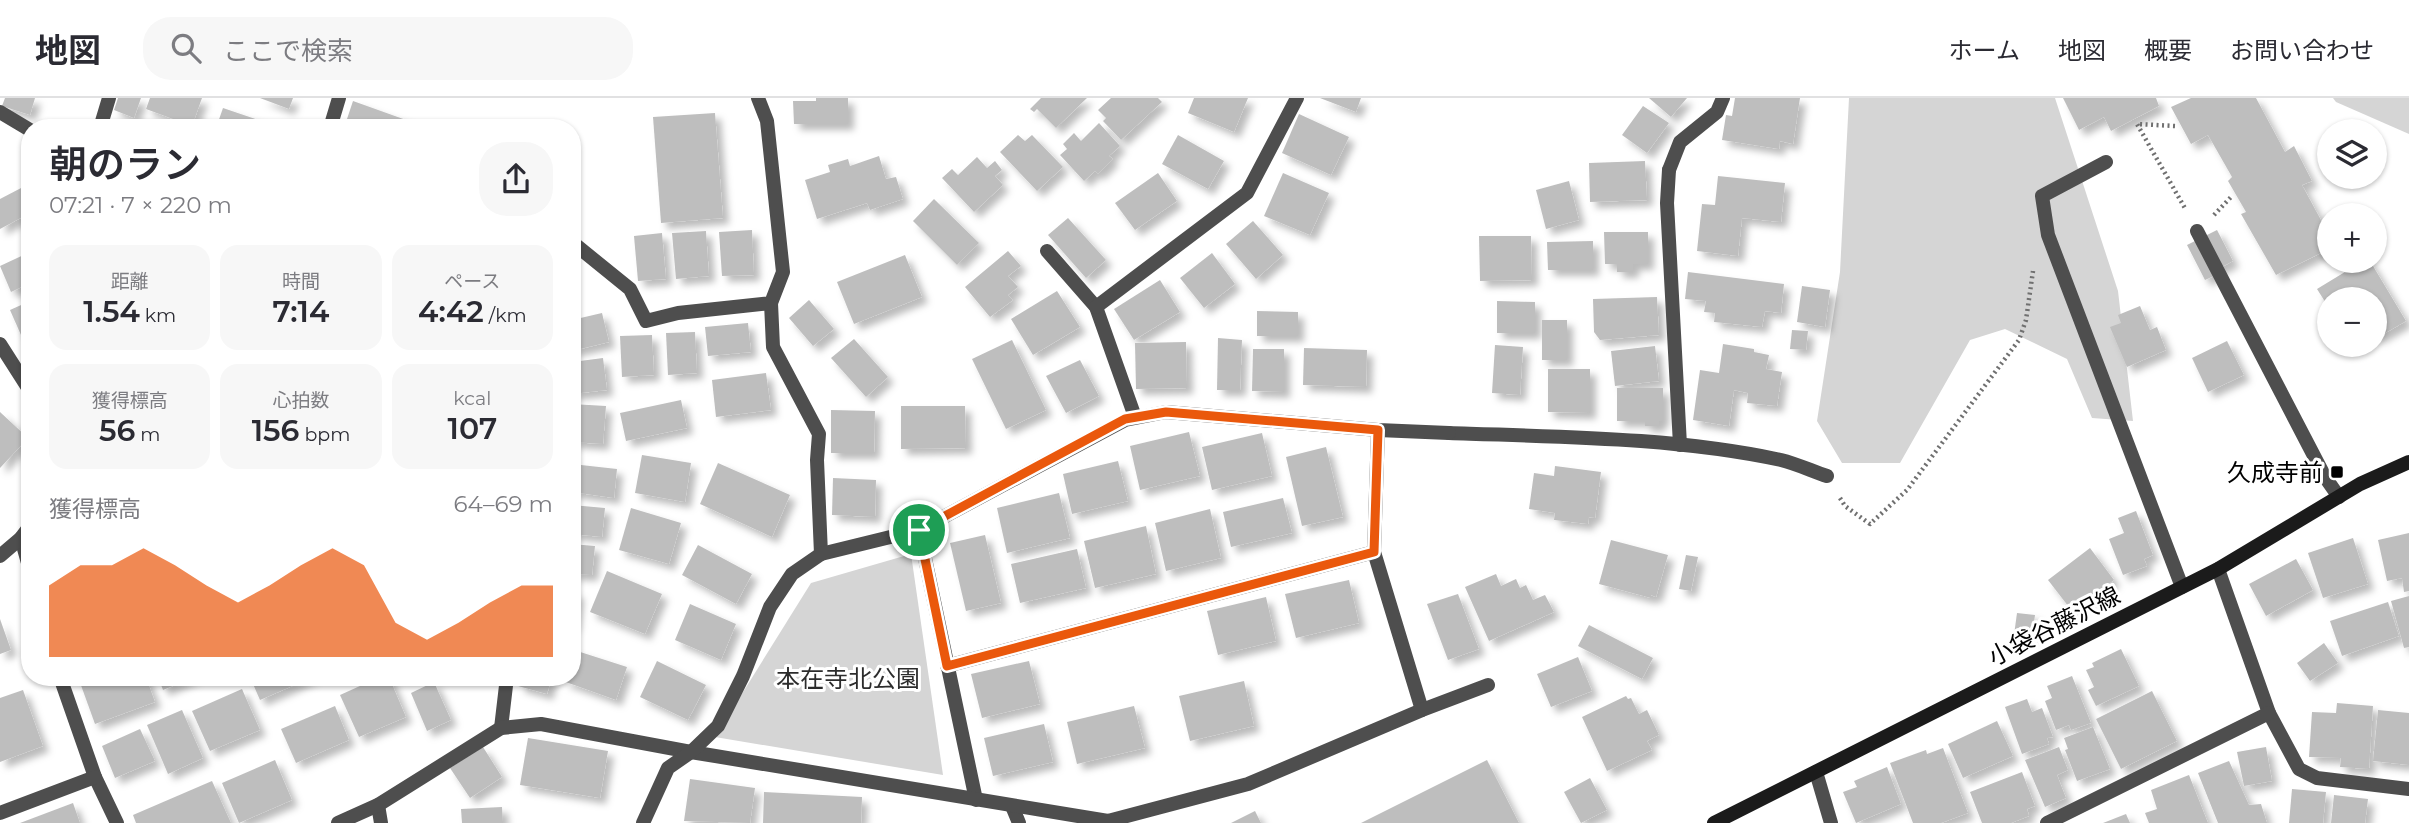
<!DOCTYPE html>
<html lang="ja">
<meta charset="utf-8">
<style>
:root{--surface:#fff;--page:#f7f7f7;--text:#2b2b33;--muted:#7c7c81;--line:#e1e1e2;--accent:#ea580c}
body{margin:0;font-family:Montserrat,"Noto Sans JP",sans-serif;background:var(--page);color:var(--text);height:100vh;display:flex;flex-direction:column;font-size:26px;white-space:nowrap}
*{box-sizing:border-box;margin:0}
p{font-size:23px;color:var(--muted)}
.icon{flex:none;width:38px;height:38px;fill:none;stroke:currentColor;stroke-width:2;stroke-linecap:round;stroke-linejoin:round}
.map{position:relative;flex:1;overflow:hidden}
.panel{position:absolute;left:21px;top:21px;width:560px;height:567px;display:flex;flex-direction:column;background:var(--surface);border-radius:28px;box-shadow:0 2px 5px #0004}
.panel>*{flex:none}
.buttons{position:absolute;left:2317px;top:21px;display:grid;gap:14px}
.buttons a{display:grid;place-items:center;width:70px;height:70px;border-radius:50%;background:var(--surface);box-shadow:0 2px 5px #0004;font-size:35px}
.pin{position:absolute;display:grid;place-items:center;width:60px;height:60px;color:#fff;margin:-30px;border:4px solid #fff;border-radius:50%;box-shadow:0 2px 7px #0007}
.round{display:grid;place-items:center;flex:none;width:74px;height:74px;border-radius:28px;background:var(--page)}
.overview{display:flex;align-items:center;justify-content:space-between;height:119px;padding:0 28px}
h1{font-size:38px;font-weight:600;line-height:52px}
.stats{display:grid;grid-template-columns:repeat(3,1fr);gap:10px;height:119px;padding:7px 28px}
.stats div{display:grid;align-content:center;border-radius:18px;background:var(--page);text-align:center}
.stats b{font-size:30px;font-weight:600}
.stats small{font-size:19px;font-weight:400}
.stats p{font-size:19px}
.chart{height:196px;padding:14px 28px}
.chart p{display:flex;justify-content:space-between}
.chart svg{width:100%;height:126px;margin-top:7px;fill:var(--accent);opacity:.7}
header{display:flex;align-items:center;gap:42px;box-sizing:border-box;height:98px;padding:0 35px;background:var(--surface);border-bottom:2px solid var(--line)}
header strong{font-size:33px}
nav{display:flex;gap:38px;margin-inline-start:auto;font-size:24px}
.search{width:490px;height:63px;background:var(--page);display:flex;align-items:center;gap:18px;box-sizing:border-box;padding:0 24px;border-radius:28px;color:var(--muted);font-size:26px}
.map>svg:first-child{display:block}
.green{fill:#d5d5d5}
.building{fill:#bebebe;filter:url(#shadow)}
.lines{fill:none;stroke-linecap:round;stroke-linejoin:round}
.path{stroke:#707070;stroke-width:4.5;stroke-dasharray:2 3.5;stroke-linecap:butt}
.service{stroke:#4e4e4e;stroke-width:14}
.minor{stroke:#4e4e4e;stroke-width:14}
.secondary{stroke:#1b1b1b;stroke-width:14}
.route-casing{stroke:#fff;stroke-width:14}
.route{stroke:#ea580c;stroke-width:9}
.poi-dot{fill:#000;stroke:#fff;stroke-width:2.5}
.labels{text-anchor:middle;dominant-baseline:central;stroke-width:6;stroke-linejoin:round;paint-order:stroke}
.poi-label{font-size:24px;fill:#000;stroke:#fff;text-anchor:end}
.street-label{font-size:24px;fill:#000;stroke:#fff}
.park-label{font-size:24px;fill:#2c2c2c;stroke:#fff}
</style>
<header>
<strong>地図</strong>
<div class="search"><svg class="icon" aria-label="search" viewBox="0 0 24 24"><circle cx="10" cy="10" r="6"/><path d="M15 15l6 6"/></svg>ここで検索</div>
<nav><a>ホーム</a><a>地図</a><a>概要</a><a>お問い合わせ</a></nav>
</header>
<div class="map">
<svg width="2409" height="725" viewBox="0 0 2409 725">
<defs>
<filter id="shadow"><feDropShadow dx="6" dy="6" stdDeviation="3.5" flood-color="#0004"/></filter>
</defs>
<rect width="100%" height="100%" fill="#fff"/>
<g class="green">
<polygon points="1849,0 2055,0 2118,193 2133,323 2092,320 2067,261 2005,231 1970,242 1900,365 1842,365 1817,323 1840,174"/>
<polygon points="2333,0 2409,0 2409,36 2336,4"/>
<polygon points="911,456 943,677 715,639 811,485"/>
</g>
<g class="building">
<polygon points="5,0 35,0 30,17 2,8"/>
<polygon points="118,0 141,0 134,20 114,12"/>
<polygon points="150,0 202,0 192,28 146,11"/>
<polygon points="260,0 293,0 289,11"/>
<polygon points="816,0 848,0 848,26 794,26 793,3 816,3"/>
<polygon points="1041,0 1087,0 1056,30 1037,11 1034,14 1030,11"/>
<polygon points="1111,0 1158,0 1162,4 1121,42 1103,23 1106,20 1098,12"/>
<polygon points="1194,0 1248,0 1234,34 1188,15"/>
<polygon points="1320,0 1361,0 1356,14"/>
<polygon points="1649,0 1687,0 1671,19"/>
<polygon points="1735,0 1800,0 1793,46 1780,43 1779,51 1722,42 1726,17 1732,18"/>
<polygon points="2063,0 2156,0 2159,8 2111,33 2104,19 2079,32"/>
<polygon points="2191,0 2256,0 2285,54 2294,48 2312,83 2302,87 2329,137 2329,151 2276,177 2241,116 2246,114 2228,83 2232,79 2208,37 2191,46 2171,9"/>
<polygon points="353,3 420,27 419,30 344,30"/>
<polygon points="1643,8 1669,25 1647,55 1622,37"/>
<polygon points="223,10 279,29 278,30 216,30"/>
<polygon points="715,15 723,120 661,125 653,19"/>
<polygon points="1299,16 1349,39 1331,77 1282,55"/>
<polygon points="1099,25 1120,48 1109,58 1113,61 1098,76 1095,73 1084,83 1060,57 1067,51 1063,46 1074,35 1081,43"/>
<polygon points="1018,37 1025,43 1032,37 1063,69 1037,93 1000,54"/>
<polygon points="1178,37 1224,63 1208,91 1162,66"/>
<polygon points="879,58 886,81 896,79 903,101 870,112 867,105 817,121 805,82 830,74 828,67 848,61 850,68"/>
<polygon points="977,59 987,70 995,63 1002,72 995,78 1003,87 974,114 942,80 952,71 958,77"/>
<polygon points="1645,63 1647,102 1590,104 1589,65"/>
<polygon points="1158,75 1177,103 1135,132 1115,105"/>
<polygon points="1283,75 1329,95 1310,137 1264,118"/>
<polygon points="1718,78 1785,85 1781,124 1742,120 1738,158 1697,153 1702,106 1715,107"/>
<polygon points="1569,83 1579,122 1546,131 1536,92"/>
<polygon points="23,89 30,103 30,115 0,131 0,101"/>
<polygon points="934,101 979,145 957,167 913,123"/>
<polygon points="1068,120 1106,162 1086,180 1048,137"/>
<polygon points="1253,123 1283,157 1256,181 1226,146"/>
<polygon points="752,132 754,177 722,178 719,134"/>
<polygon points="2217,132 2233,163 2216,172 2218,176 2205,182 2187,147"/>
<polygon points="706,133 709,178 676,181 672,135"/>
<polygon points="1604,134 1648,134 1648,166 1633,166 1633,174 1617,174 1617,166 1605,166"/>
<polygon points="662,135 666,181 638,183 634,138"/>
<polygon points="1479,138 1531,138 1532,182 1480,183"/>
<polygon points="1593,143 1593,172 1548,172 1547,144"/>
<polygon points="1008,153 1021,168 1008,178 1018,189 1008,197 1013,202 990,219 965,189"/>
<polygon points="30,154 30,185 11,194 0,168"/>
<polygon points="1212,155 1235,186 1204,210 1180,180"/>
<polygon points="905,157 922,199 854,226 837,184"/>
<polygon points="2363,163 2370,163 2406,223 2375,241 2375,201 2329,201 2329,210 2317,191"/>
<polygon points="1688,174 1784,186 1781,215 1765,213 1762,229 1714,224 1715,215 1704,214 1706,203 1685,201"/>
<polygon points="1160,182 1180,214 1134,242 1114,211"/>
<polygon points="1802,188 1830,192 1825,229 1797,224"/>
<polygon points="1057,193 1080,229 1033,257 1011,221"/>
<polygon points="1657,199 1659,237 1600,242 1594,234 1593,201"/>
<polygon points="809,202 834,231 813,248 789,220"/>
<polygon points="30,203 30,233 21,237 10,212"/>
<polygon points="1497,203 1535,204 1535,235 1497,235"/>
<polygon points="2140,208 2150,232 2157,229 2166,252 2127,269 2110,229 2121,225 2118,217"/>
<polygon points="1257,213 1298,214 1298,238 1257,238"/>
<polygon points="602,215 609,244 572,253 572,222"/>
<rect x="1542" y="222" width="25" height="40"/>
<polygon points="748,225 751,254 708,258 705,229"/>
<polygon points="1792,232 1808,233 1806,252 1790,251"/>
<polygon points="695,234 697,275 668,277 666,235"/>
<polygon points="652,237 654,277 622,279 620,238"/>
<polygon points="1218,240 1242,242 1240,292 1217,292"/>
<polygon points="854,241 888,279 866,299 831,260"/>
<polygon points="1012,242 1046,312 1006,331 972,261"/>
<polygon points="2227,243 2244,277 2208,294 2192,260"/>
<polygon points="1186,244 1187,290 1136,291 1135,245"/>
<polygon points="1723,246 1754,251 1754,254 1769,257 1766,271 1782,274 1777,308 1747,305 1748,295 1734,292 1729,328 1693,322 1700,272 1719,275"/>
<polygon points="1495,247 1523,249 1520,297 1492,295"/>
<polygon points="1655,248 1659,283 1615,288 1611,253"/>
<polygon points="1304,250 1367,252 1366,289 1303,287"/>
<polygon points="1253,251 1284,251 1284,294 1252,293"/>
<polygon points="603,260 607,292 572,296 572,264"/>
<polygon points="1080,262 1099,298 1066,315 1046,278"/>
<polygon points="1548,271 1590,271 1590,315 1548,314"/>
<polygon points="766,275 771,312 716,319 712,282"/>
<polygon points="1617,290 1663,290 1663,323 1659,323 1659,328 1645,328 1645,323 1617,323"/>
<polygon points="681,302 687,330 626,343 620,315"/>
<polygon points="572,306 606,308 603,346 572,344"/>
<polygon points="901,308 965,308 966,350 901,351"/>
<polygon points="831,312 875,313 874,355 831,355"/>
<polygon points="0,314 28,340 0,370"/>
<polygon points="1189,334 1200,378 1140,392 1130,348"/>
<polygon points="1262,335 1272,378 1212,392 1202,349"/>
<polygon points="1326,349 1343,419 1302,428 1286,359"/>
<polygon points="642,357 691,365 685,404 635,395"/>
<polygon points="1118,363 1128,403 1072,416 1063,376"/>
<polygon points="718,365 790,397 772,439 700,406"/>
<polygon points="572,366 617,371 614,400 572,394"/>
<polygon points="1555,368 1601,374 1595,420 1589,419 1588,426 1554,422 1555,415 1529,411 1534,375 1554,378"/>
<polygon points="833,380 876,382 875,419 832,417"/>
<polygon points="1059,395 1070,440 1007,455 997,410"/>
<polygon points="1283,400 1292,435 1231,449 1223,414"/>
<polygon points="572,407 605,410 602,439 572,436"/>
<polygon points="631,410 681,425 669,466 619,452"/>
<polygon points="1210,411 1221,460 1166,473 1155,425"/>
<polygon points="2136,413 2153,457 2144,461 2147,468 2123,477 2109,441 2124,435 2118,420"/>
<polygon points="1146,428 1156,476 1095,490 1084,443"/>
<polygon points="2409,435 2409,493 2404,494 2402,480 2387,483 2378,442"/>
<polygon points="985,437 1001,505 966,513 950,445"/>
<polygon points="2353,440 2368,486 2323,500 2308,455"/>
<polygon points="1611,442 1668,457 1656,499 1651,497 1651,500 1599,486"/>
<polygon points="572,446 595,448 592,477 572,476"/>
<polygon points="698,447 752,476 736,506 682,477"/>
<polygon points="2090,450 2114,482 2072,513 2048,482"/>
<polygon points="1077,451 1086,490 1020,505 1011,466"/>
<polygon points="1686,457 1698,459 1691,493 1679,491"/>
<polygon points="2296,461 2313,492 2266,518 2249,486"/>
<polygon points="607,473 662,496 645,536 590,514"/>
<polygon points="1496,476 1501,488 1516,481 1520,490 1526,487 1533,502 1545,497 1554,514 1489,543 1465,489"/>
<polygon points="1349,482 1359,525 1296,540 1285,496"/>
<polygon points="572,494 578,495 574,528 572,528"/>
<polygon points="1458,496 1479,551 1448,562 1427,506"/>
<polygon points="2409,498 2409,549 2404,550 2391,503"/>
<polygon points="1266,499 1276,543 1218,557 1207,513"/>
<polygon points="2388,504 2399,538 2342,558 2330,523"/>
<polygon points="690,506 736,526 721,562 675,542"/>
<polygon points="2017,515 2035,517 2032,539 2014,537"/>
<polygon points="0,521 11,552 0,556"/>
<polygon points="1589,527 1653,560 1642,581 1578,548"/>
<polygon points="2324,545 2338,565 2310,583 2297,565"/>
<polygon points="2121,551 2139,588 2096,608 2088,592 2094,589 2086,572 2094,569 2092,565"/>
<polygon points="574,552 627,569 616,602 563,583 564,579 572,579"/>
<polygon points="1578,559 1592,593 1551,609 1537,576"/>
<polygon points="657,563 706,587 688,622 640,599"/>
<polygon points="1029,563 1040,606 982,620 971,576"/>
<polygon points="2072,578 2091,625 2071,632 2069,627 2056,632 2045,603 2052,600 2047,588"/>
<polygon points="78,579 146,579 155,604 95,626"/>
<polygon points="158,579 195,579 163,592"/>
<polygon points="250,579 313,579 260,602"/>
<polygon points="380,579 389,579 406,619 359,639 340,597"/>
<polygon points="521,579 552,579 547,596 518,588"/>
<polygon points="1244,583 1254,628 1190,643 1179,598"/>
<polygon points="434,584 451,622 427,633 411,595"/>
<polygon points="242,591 260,632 210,653 192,613"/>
<polygon points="23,592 43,648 0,664 0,600"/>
<polygon points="2152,593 2177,643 2121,671 2096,621"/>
<polygon points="1626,598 1628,601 1631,600 1639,616 1647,612 1659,637 1647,643 1652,652 1607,673 1582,619"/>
<polygon points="2027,601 2032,614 2042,610 2053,639 2047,640 2049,646 2022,656 2005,609"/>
<polygon points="2337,605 2373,608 2369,671 2340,669 2341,660 2309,659 2312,614 2336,615"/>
<polygon points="335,608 349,642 296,665 281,631"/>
<polygon points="1134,608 1145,650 1077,666 1067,624"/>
<polygon points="182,612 203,660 168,676 147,627"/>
<polygon points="2378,612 2409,615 2409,667 2373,663"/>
<polygon points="1997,623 2013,658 1963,680 1948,646"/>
<polygon points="1044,626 1053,664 993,678 984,640"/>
<polygon points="2093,629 2110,671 2077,683 2065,652 2068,651 2064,640"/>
<polygon points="140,631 155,663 115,680 102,648"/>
<polygon points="528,640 608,653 600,700 520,687"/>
<polygon points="483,649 502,679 470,700 450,670"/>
<polygon points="2059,649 2068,672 2057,677 2066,700 2045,709 2025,662"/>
<polygon points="2266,649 2272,683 2244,688 2237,654"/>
<polygon points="1943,650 1968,715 1941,725 1913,725 1890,665 1926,652 1927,656"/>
<polygon points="275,662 292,702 239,725 222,685"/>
<polygon points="1487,662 1519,725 1361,725"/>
<polygon points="2229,663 2249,707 2261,706 2267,725 2218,725 2198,675"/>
<polygon points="1887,669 1901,706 1856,725 1843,694 1857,689 1854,683"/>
<polygon points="2022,674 2035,708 2027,711 2029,718 2011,725 1982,725 1970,694"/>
<polygon points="2189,677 2208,725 2149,725 2145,715 2157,711 2151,692"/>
<polygon points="1590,680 1607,712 1581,725 1564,694"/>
<polygon points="690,681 755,690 750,725 684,723"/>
<polygon points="212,683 231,725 136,725 133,717"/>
<polygon points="2292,691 2326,694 2323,725 2289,725"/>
<polygon points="764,694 862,699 861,725 763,725"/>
<polygon points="2334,697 2368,701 2365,725 2331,725"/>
<polygon points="73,705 80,725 20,725"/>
<polygon points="502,709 503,725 462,725 461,711"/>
<polygon points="1255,713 1261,725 1231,725"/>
<polygon points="2126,716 2130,725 2103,725"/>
</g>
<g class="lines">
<g class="path">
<polyline points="2175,28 2137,26 2186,112"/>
<polyline points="2214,117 2232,98"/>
<polyline points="1840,400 1845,408 1870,426 1907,392 2019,242 2026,222 2033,173"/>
</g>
<g class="service">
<polyline points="2106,64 2042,98 2048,137 2182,489"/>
<polyline points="1669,72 1667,105 1680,347"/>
<polyline points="2197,133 2325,379 2339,399"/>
<polyline points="771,205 773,249 819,336 817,362 821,456"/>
<path d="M1449,335C1560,339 1673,339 1781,362C1797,366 1812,373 1827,378"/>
</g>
<g class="minor">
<polyline points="0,14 30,32"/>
<polyline points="100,30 109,0"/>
<polyline points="330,30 339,0"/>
<polyline points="1669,72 1680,44 1717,14 1723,0"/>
<polyline points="572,144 630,191 646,223 678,215 771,205 783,174 767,23 758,0"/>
<polyline points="1047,153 1096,209 1135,319"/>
<polyline points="1096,209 1247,95 1297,0"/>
<polyline points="0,246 30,293"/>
<polyline points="1378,332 1374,454 1422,612"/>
<polyline points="919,432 976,702"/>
<polyline points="21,440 30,472"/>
<polyline points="0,458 21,440 30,428"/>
<polyline points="2218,471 2269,615 2299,671 2317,680 2409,691"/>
<polyline points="947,568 1374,454"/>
<polyline points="60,579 95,679 117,725"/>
<polyline points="501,630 507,579"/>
<polyline points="1816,674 1831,725"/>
<polyline points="378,707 381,725"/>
<polyline points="1012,708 1019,725"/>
<polyline points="0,715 95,679"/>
<polyline points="338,725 378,707 501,630 541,626 691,654 1108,723 1248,686 1422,612 1488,587"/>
<polyline points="643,725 668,670 691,654 718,628 743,578 770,509 792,476 821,456 919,432 1125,322 1166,314 1378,332 1449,335"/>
<polyline points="2047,725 2269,615"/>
</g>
<polyline class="secondary" points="1714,725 2218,471 2360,386 2409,364"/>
</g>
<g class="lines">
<g class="route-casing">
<polygon id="route" points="1166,314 1378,332 1374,454 947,568 919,432 1125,321"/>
</g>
<use href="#route" class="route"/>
</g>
<rect class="poi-dot" x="2330" y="367" width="14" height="14" rx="3.5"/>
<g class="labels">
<g class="poi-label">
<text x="2323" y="374">久成寺前</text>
</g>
<g class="street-label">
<text transform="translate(2054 528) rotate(-27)">小袋谷藤沢線</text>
</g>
<g class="park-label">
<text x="848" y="580">本在寺北公園</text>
</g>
</g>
</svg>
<div class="buttons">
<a><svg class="icon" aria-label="layers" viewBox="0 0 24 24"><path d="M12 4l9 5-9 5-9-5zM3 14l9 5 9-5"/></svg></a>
<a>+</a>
<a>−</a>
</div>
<div class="pin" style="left:919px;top:432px;background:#1e9e55"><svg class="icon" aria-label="arrive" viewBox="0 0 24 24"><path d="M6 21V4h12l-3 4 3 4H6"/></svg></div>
<section class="panel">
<div class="overview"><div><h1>朝のラン</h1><p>07:21 · 7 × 220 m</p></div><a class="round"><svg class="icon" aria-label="share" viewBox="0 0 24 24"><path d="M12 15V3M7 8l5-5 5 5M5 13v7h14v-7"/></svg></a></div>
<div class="stats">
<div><p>距離</p><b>1.54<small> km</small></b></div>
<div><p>時間</p><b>7:14</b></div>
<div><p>ペース</p><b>4:42<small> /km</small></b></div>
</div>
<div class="stats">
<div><p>獲得標高</p><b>56<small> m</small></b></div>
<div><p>心拍数</p><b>156<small> bpm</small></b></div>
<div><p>kcal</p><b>107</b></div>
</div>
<div class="chart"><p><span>獲得標高</span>64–69 m</p>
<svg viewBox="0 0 160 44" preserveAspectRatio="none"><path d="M0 44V19L10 12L20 12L30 6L40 12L50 19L60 25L70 19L80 12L90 6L100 12L110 32L120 38L130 32L140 25L150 19L160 19V44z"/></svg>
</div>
</section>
</div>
